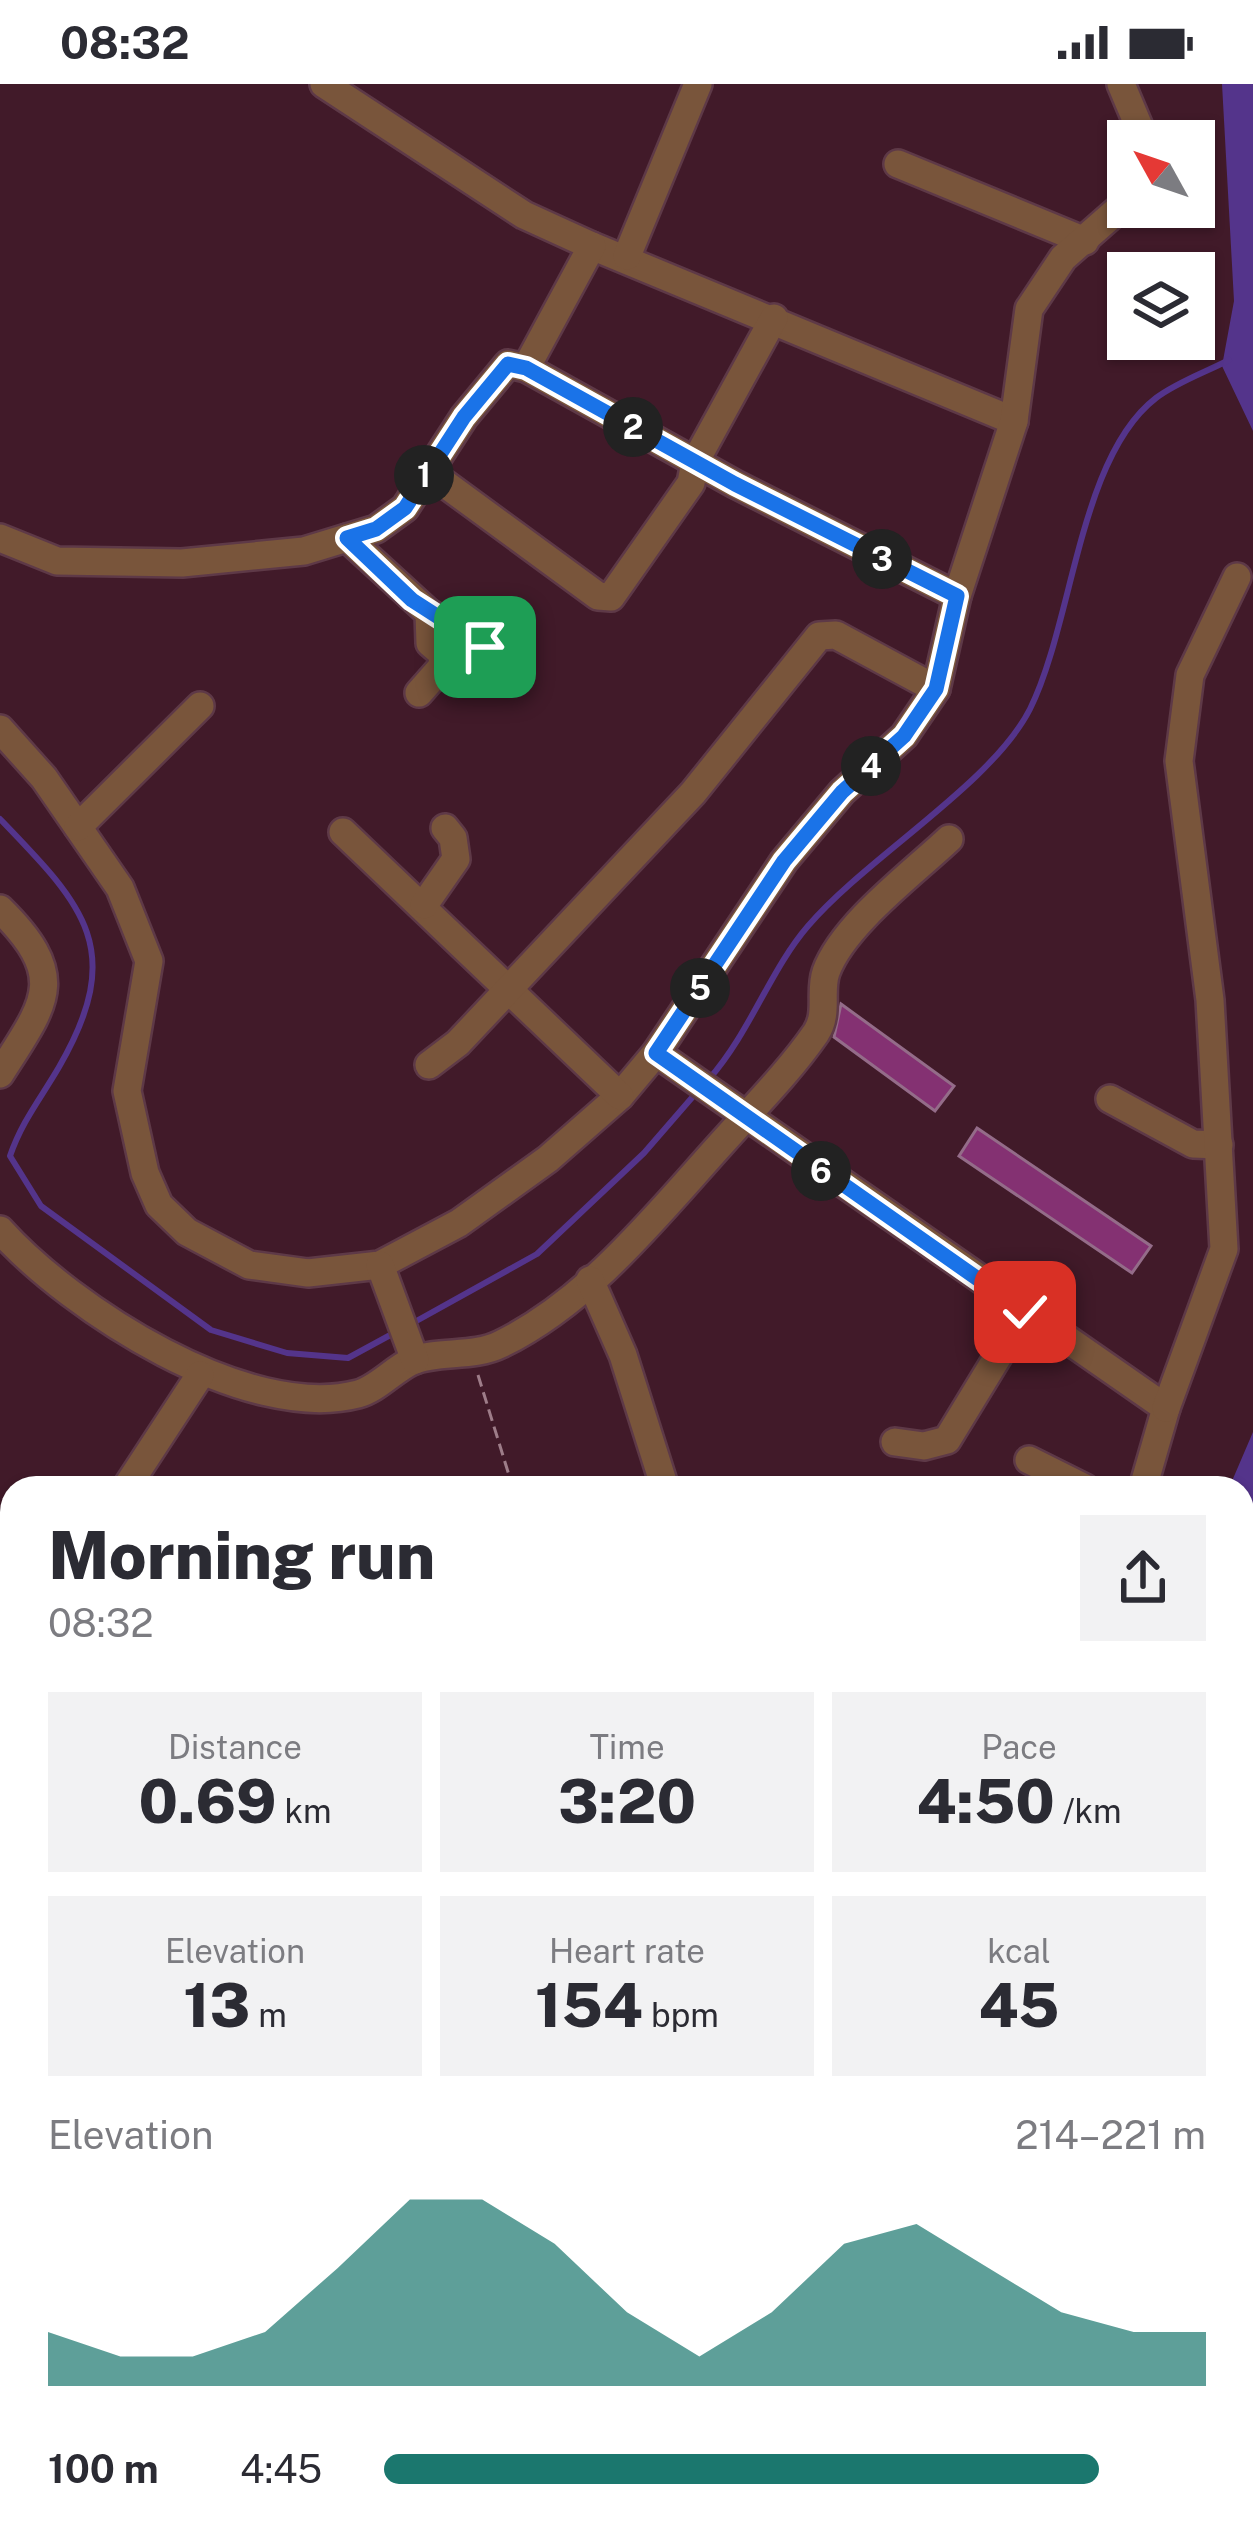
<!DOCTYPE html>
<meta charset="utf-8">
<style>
:root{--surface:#fff;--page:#f2f2f3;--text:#2b2b33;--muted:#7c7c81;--accent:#1b776e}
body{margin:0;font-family:"Public Sans",sans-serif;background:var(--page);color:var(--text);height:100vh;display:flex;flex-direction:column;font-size:45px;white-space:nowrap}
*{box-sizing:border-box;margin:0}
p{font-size:39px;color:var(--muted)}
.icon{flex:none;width:66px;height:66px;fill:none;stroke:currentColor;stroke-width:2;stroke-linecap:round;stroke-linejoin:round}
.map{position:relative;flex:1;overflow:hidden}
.details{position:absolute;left:0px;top:1392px;width:1254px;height:1062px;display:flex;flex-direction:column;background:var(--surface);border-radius:36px 36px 0 0;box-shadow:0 3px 9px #0004}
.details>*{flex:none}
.needle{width:78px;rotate:310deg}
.tools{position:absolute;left:1107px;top:36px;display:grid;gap:24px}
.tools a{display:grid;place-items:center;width:108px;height:108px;border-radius:0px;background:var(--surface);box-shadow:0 3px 9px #0004;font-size:60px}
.pin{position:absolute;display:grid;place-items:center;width:102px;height:102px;color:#fff;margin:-51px;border-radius:24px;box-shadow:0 6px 18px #0006}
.km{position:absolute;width:60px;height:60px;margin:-30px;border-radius:50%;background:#222;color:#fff;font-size:33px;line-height:60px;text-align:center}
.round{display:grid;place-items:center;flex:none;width:126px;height:126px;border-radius:0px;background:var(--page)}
.summary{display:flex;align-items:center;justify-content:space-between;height:204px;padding:0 48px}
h1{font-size:66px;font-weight:800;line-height:90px}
.figures{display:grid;grid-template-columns:repeat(3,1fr);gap:18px;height:204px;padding:12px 48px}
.figures div{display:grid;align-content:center;border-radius:0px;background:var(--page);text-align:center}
.figures b{font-size:60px;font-weight:800}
.figures small{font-size:33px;font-weight:400}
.figures p{font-size:33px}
.chart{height:336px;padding:24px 48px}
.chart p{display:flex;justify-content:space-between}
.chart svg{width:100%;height:216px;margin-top:12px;fill:var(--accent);opacity:.7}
ul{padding:0 48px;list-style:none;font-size:39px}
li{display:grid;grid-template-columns:192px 144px 1fr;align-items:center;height:90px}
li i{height:30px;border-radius:15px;background:var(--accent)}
.status{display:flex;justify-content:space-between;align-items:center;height:84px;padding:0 60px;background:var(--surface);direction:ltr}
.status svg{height:33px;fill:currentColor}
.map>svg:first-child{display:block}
.green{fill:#791e48}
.water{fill:#54348b}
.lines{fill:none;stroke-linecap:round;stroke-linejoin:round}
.stream{stroke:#54348b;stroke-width:6}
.building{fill:#843172;stroke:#946c89;stroke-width:3}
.minor-casing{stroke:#5e3947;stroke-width:32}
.path{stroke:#9e7d89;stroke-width:3;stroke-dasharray:12 6;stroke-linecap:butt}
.minor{stroke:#79553b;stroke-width:27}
.route-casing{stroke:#fff;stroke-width:24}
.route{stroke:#1a73e8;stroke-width:15}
</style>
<div class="status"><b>08:32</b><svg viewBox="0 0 49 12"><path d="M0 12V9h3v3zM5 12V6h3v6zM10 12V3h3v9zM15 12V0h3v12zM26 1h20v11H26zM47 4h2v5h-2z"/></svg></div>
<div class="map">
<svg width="1253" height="2454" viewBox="0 0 1253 2454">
<rect width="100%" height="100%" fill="#411a29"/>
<polygon class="green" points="12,1986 12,2324 0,2352 0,1987"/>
<g class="water">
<polygon points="1222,0 1253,0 1253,347 1222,282 1234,217"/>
<polygon points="1253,1348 1253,1439 1242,1488 1242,1404 1229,1404"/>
<polygon points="1242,1659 1253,1687 1253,1786 1242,1774"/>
</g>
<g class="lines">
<g class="stream">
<path d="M0,735C84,822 127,865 59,983C41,1014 22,1037 10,1072L41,1122L211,1246L287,1269L348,1274L394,1249"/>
<path d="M709,995C751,947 770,886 808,842C867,773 992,700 1030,625C1073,539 1079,373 1156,314C1177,298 1206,288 1229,276"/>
<polyline points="411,1240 537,1170 644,1069 696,1009"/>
</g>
</g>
<g class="building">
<polygon points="841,920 954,1002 935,1027 834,953"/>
<polygon points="977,1044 1151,1162 1132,1189 959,1072"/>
</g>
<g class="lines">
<g class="minor-casing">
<g id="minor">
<polyline points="1121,0 1145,57"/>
<polyline points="898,80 1085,157"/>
<polyline points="592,162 1014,337"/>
<polyline points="627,172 698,0"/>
<polyline points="526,284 735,400 957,512"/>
<polyline points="426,386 598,512 611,513 691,399 695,378 774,234"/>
<polyline points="0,454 57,477 182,479 304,467 376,445 405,424 464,333 508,280 526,284 592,162 524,131 324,0"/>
<polyline points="347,454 429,529 430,559 444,571 441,584 419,609"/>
<polyline points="429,529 485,563"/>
<polyline points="0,645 44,694 120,804 149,877 127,1007 145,1089 159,1121 187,1148 249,1181 308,1189 380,1181 459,1139 548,1075 620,1012 656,969 784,777 842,708 904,652 936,605 957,512 1014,337 1029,225 1063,174 1128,117"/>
<polyline points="78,743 200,622"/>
<polyline points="343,748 620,1012"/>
<polyline points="424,821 456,775 453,754 445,744"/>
<path d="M0,825C70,894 45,919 0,990"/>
<polyline points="656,969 1166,1324 1143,1404"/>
<polyline points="429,981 458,959 693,709 819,552 836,551 936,605"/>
<polyline points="1110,1015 1193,1060 1219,1061"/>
<path d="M0,1146C71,1225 247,1339 358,1310C377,1305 393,1286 412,1277C439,1266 473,1274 501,1260C589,1217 657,1131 721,1060C753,1024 789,988 816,949C829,929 819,908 826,888C843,841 913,789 949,755"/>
<polyline points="380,1181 415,1276"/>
<polyline points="590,1196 623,1271 665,1404"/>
<polyline points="1166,1324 1224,1165 1210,916 1179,677 1190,591 1237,493"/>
<polyline points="895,1358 924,1362 947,1356 1025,1228"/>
<polyline points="1029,1376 1085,1404"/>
<polyline points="126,1404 200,1291"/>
<polyline points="0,1577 12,1554"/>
<polyline points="1242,1892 1253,1900"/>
<polyline points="1242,1958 1253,1944"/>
<polyline points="1242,2107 1253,2091"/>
<polyline points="1242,2418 1253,2400"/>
<polyline points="286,2442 297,2454"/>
<polyline points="949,2442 968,2454"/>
<polyline points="536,2454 540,2442"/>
<polyline points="1220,2454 1227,2442"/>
</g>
</g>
<g class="path">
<polyline points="478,1291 513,1404"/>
<polyline points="0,1437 12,1446"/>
</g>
<use href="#minor" class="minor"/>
</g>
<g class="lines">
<g class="route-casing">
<polyline id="route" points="485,563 412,516 347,454 376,445 405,424 464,333 508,280 526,284 735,400 957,512 936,605 904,652 842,708 784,777 656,969 1025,1228"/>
</g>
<use href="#route" class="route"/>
</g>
</svg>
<div class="tools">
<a><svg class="needle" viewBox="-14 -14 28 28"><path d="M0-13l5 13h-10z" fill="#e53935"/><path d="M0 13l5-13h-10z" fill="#7c7c81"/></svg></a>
<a><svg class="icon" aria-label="layers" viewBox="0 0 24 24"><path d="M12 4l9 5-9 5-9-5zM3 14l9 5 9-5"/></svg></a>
</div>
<div class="pin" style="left:485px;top:563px;background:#1e9e55"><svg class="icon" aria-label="arrive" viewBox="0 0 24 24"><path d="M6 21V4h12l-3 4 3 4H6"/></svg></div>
<div class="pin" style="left:1025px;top:1228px;background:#d93025"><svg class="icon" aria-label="check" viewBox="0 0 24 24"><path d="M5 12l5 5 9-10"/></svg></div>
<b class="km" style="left:424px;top:391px">1</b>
<b class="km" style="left:633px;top:343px">2</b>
<b class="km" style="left:882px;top:475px">3</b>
<b class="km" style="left:871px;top:682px">4</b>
<b class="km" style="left:700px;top:904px">5</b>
<b class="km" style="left:821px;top:1087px">6</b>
<section class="details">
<div class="summary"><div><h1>Morning run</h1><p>08:32</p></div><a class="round"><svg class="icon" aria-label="share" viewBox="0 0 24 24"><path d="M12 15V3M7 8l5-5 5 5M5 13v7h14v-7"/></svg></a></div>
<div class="figures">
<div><p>Distance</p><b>0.69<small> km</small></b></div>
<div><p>Time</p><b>3:20</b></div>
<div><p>Pace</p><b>4:50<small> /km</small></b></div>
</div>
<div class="figures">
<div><p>Elevation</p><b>13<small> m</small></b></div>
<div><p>Heart rate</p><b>154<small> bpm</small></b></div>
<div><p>kcal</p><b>45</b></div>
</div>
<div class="chart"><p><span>Elevation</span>214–221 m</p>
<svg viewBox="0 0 160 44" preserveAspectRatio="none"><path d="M0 44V33L10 38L20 38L30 33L40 20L50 6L60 6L70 15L80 29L90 38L100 29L110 15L120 11L130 20L140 29L150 33L160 33V44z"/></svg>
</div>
<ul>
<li><b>100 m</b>4:45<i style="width:87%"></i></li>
</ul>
</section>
</div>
